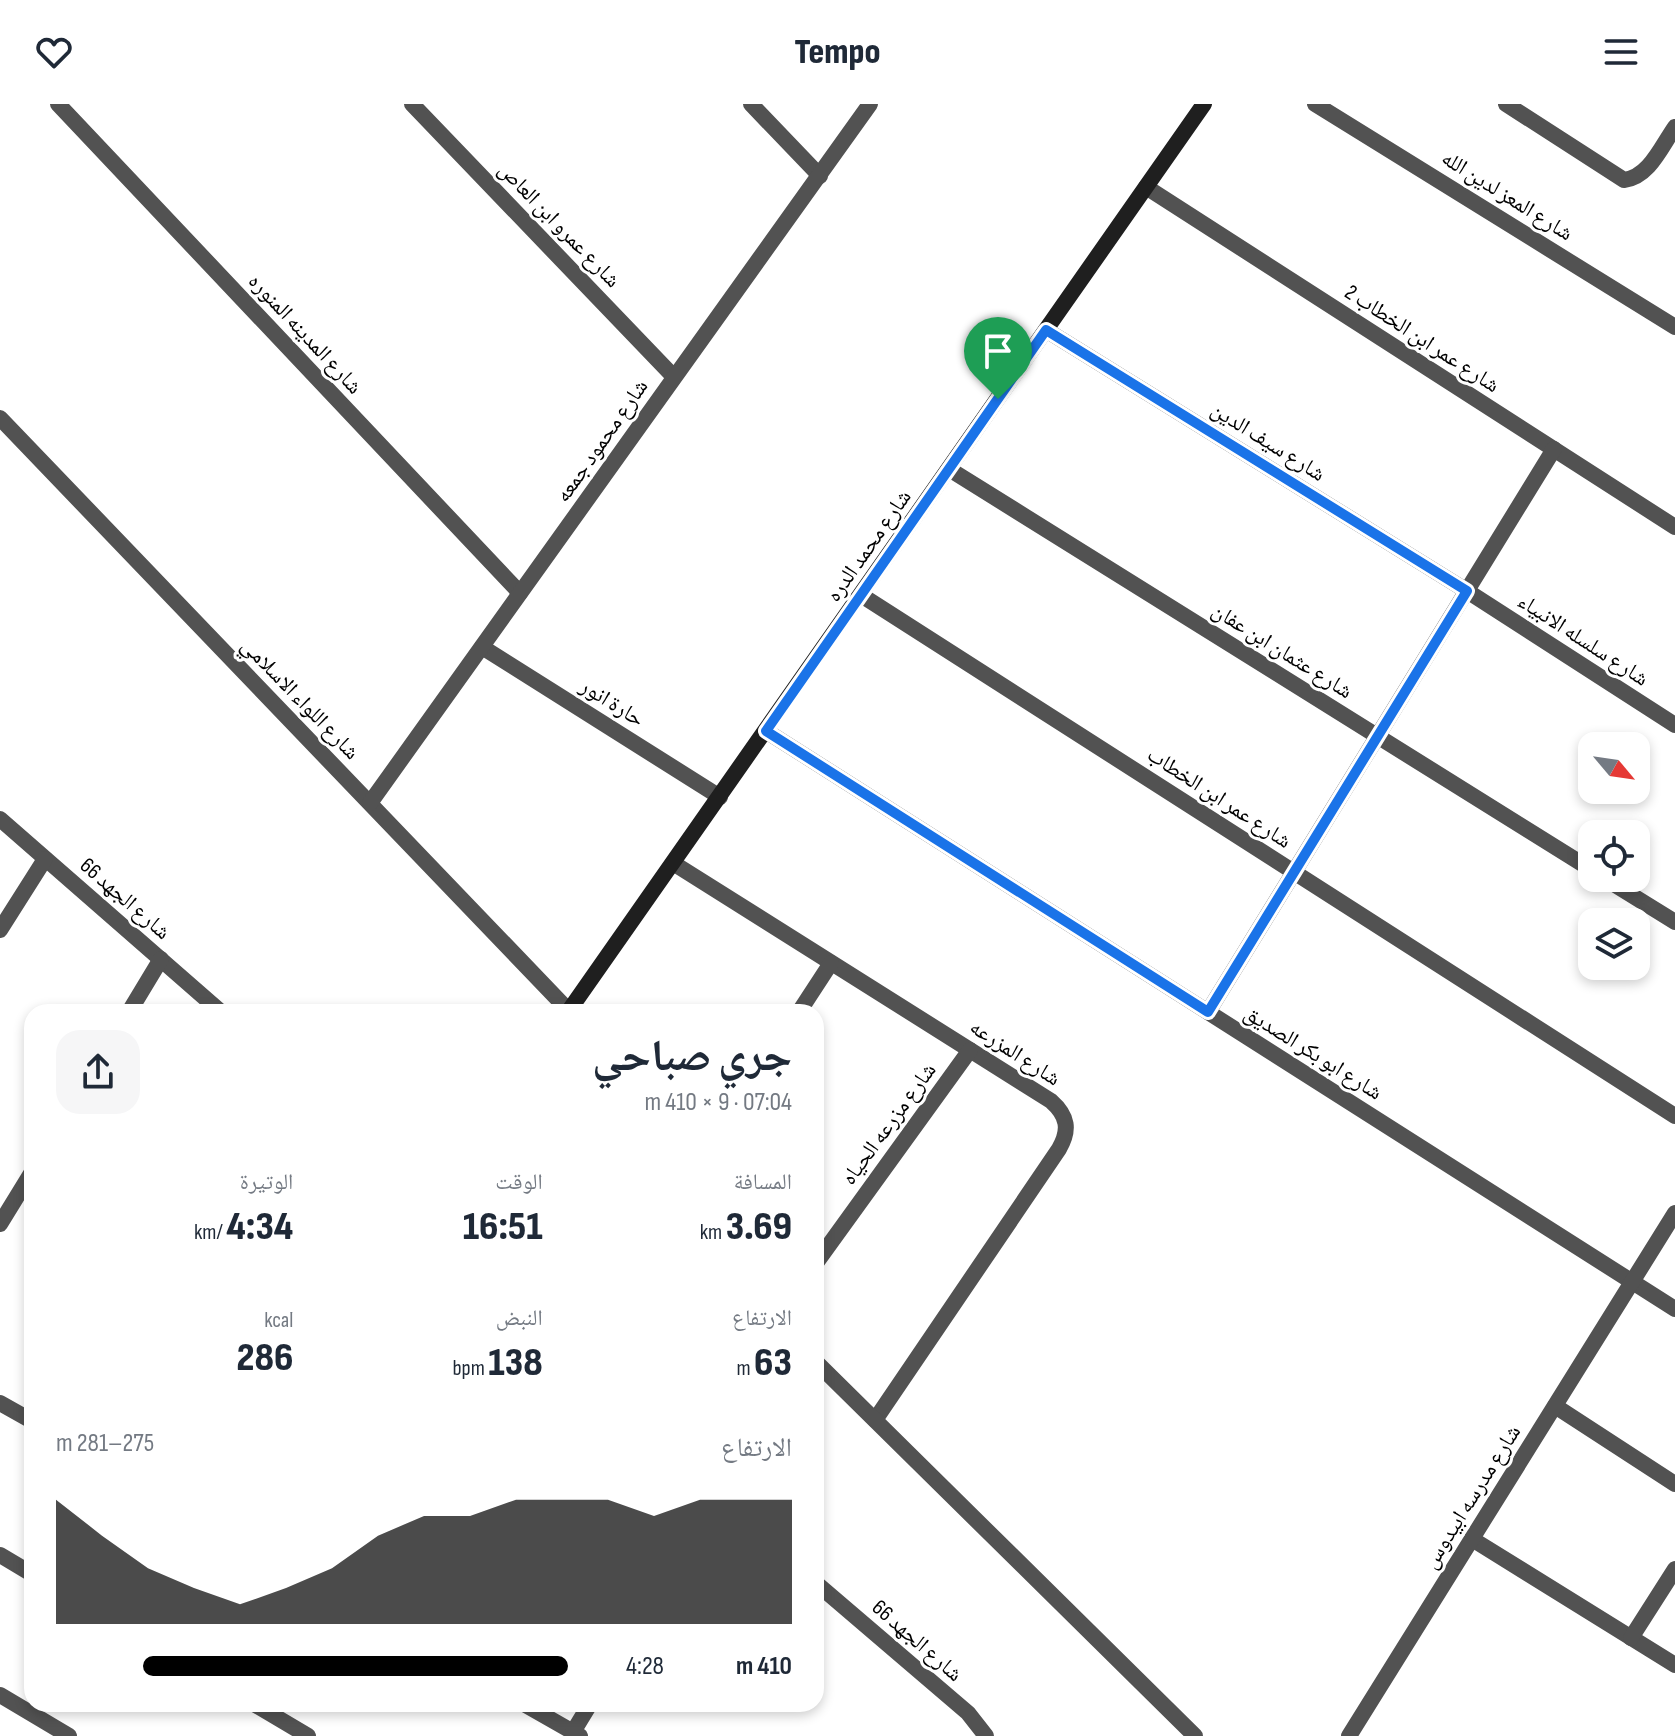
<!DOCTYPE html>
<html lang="ar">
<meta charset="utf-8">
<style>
:root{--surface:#fff;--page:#f6f6f7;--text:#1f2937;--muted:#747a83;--accent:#000}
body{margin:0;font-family:"Sofia Sans Condensed","Noto Naskh Arabic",sans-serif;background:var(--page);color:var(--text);direction:rtl;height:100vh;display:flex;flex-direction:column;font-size:30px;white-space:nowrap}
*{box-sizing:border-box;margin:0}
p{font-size:26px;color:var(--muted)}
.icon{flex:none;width:44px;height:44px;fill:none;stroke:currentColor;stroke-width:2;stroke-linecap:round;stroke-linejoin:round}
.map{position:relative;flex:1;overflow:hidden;direction:ltr}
.panel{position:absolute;left:24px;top:900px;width:800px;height:708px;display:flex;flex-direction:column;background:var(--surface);border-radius:24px;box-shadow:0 4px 12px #0003;direction:rtl}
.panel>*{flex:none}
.needle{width:52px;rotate:119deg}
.fabs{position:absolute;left:1578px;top:628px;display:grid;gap:16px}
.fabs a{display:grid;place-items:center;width:72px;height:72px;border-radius:16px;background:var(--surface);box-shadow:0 4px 12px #0003;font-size:40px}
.pin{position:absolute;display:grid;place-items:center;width:68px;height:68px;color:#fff;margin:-82px -34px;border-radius:50% 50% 50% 0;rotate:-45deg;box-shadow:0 0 8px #0007}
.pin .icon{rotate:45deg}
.round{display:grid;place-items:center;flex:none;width:84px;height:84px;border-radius:24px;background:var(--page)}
.summary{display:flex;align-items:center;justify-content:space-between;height:136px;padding:0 32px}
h1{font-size:44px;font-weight:800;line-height:60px}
.stats{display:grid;grid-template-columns:repeat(3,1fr);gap:12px;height:136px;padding:8px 32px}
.stats div{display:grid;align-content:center}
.stats b{font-size:40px;font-weight:800}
.stats small{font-size:22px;font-weight:400}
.stats p{font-size:22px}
.chart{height:224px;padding:16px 32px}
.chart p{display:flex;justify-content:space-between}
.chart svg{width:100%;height:144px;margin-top:8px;fill:var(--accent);opacity:.7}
ul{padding:0 32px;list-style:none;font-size:26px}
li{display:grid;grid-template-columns:128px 96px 1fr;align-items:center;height:60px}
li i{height:20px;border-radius:10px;background:var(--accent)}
header{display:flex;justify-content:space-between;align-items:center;height:104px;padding:0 32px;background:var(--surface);font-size:36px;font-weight:800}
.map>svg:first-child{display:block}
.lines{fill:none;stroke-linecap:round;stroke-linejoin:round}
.street{stroke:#525252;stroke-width:16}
.secondary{stroke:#1f1f1f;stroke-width:16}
.route-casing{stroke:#fff;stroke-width:16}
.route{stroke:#1a73e8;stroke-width:10}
.labels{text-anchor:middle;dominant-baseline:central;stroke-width:6;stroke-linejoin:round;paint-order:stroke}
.street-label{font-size:22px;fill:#000;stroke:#fff}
</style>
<header><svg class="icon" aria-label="menu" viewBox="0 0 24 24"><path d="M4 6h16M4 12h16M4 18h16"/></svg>Tempo<svg class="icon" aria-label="heart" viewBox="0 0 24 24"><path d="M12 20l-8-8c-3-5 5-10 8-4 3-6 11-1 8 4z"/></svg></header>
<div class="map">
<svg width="1675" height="1632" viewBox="0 0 1675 1632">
<rect width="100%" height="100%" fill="#fff"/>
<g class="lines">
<g class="street">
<polyline points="58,0 520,489"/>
<polyline points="412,0 674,273"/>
<polyline points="751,0 820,72"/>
<polyline points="1315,0 1675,223"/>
<path d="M1506,0L1624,76C1649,73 1661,43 1675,23"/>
<polyline points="1146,83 1675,423"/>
<polyline points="1046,226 1467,487 1675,621"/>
<polyline points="0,314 569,907"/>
<polyline points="949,365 1592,766"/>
<polyline points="861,491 1675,1012"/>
<polyline points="482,543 720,693"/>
<polyline points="766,627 1675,1205"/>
<polyline points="370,699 870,0"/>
<polyline points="0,715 221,908"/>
<path d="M673,759L1051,997C1068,1012 1070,1026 1059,1045L875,1316"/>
<polyline points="1604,774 1675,818"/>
<polyline points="0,826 45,755"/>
<polyline points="129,908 161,855"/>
<polyline points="799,908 831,859"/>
<polyline points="1208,908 1554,345"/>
<polyline points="0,1120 32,1068"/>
<polyline points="816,1159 970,946"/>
<polyline points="816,1258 1195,1632"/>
<polyline points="0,1299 32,1317"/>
<polyline points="1555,1302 1675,1380"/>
<polyline points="1472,1435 1675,1561"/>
<polyline points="0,1451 32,1470"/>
<polyline points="816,1479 968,1609 986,1632"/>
<polyline points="1631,1534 1675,1465"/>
<polyline points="0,1591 69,1632"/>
<polyline points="254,1600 308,1632"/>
<polyline points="524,1600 580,1632"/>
<polyline points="573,1628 590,1600"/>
<polyline points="1349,1632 1675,1109"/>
</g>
<polyline class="secondary" points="568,908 1204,0"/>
</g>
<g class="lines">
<g class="route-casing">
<polygon id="route" points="1046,226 1467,487 1208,908 766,627"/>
</g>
<use href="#route" class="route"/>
</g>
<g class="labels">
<g class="street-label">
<text transform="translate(1507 92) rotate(32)">شارع المعز لدين الله</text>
<text transform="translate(559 121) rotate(46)">شارع عمرو ابن العاص</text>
<text transform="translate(305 230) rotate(47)">شارع المدينه المنوره</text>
<text transform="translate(1422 235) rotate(33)">شارع عمر ابن الخطاب 2</text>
<text transform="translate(602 337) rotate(-55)">شارع محمود جمعه</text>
<text transform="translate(1268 338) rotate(32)">شارع سيف الدين</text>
<text transform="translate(869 442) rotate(-55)">شارع محمد الدره</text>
<text transform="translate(1583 536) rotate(33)">شارع سلسله الانبياء</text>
<text transform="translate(1282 547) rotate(32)">شارع عثمان ابن عفان</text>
<text transform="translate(300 595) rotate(46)">شارع اللواء الاسلامي</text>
<text transform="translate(612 599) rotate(32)">حارة انور</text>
<text transform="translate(1219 694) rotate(33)">شارع عمر ابن الخطاب</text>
<text transform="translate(125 795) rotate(41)">شارع الجهد 66</text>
<text transform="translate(1015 949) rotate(33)">شارع المزرعه</text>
<text transform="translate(1313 949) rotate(32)">شارع ابو بكر الصديق</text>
<text transform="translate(889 1020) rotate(-54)">شارع مزرعه الحياه</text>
<text transform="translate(1472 1393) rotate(-58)">شارع مدرسه ابيدوس</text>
<text transform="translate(917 1537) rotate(41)">شارع الجهد 66</text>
</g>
</g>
</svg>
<div class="fabs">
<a><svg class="needle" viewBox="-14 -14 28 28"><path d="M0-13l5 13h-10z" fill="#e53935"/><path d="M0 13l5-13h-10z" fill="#747a83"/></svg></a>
<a><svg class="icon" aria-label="locate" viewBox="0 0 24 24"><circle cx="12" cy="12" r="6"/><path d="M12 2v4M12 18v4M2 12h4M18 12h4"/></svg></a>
<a><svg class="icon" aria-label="layers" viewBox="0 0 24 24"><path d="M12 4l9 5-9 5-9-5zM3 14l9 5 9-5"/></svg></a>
</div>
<div class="pin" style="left:998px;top:295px;background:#1e9e55"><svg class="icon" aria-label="arrive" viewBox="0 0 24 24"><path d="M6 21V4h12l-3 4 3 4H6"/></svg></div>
<section class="panel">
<div class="summary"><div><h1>جري صباحي</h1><p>07:04 · 9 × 410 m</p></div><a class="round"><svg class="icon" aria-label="share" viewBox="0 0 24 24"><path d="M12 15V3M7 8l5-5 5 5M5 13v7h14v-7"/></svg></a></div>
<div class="stats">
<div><p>المسافة</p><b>3.69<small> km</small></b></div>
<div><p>الوقت</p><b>16:51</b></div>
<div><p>الوتيرة</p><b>4:34<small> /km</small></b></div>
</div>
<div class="stats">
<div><p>الارتفاع</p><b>63<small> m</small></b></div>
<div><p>النبض</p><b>138<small> bpm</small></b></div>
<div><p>kcal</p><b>286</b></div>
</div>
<div class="chart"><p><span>الارتفاع</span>275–281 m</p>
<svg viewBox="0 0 160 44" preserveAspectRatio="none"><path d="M0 44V6L10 17L20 27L30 33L40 38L50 33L60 27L70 17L80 11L90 11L100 6L110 6L120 6L130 11L140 6L150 6L160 6V44z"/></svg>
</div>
<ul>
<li><b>410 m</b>4:28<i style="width:83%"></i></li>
</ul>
</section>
</div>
